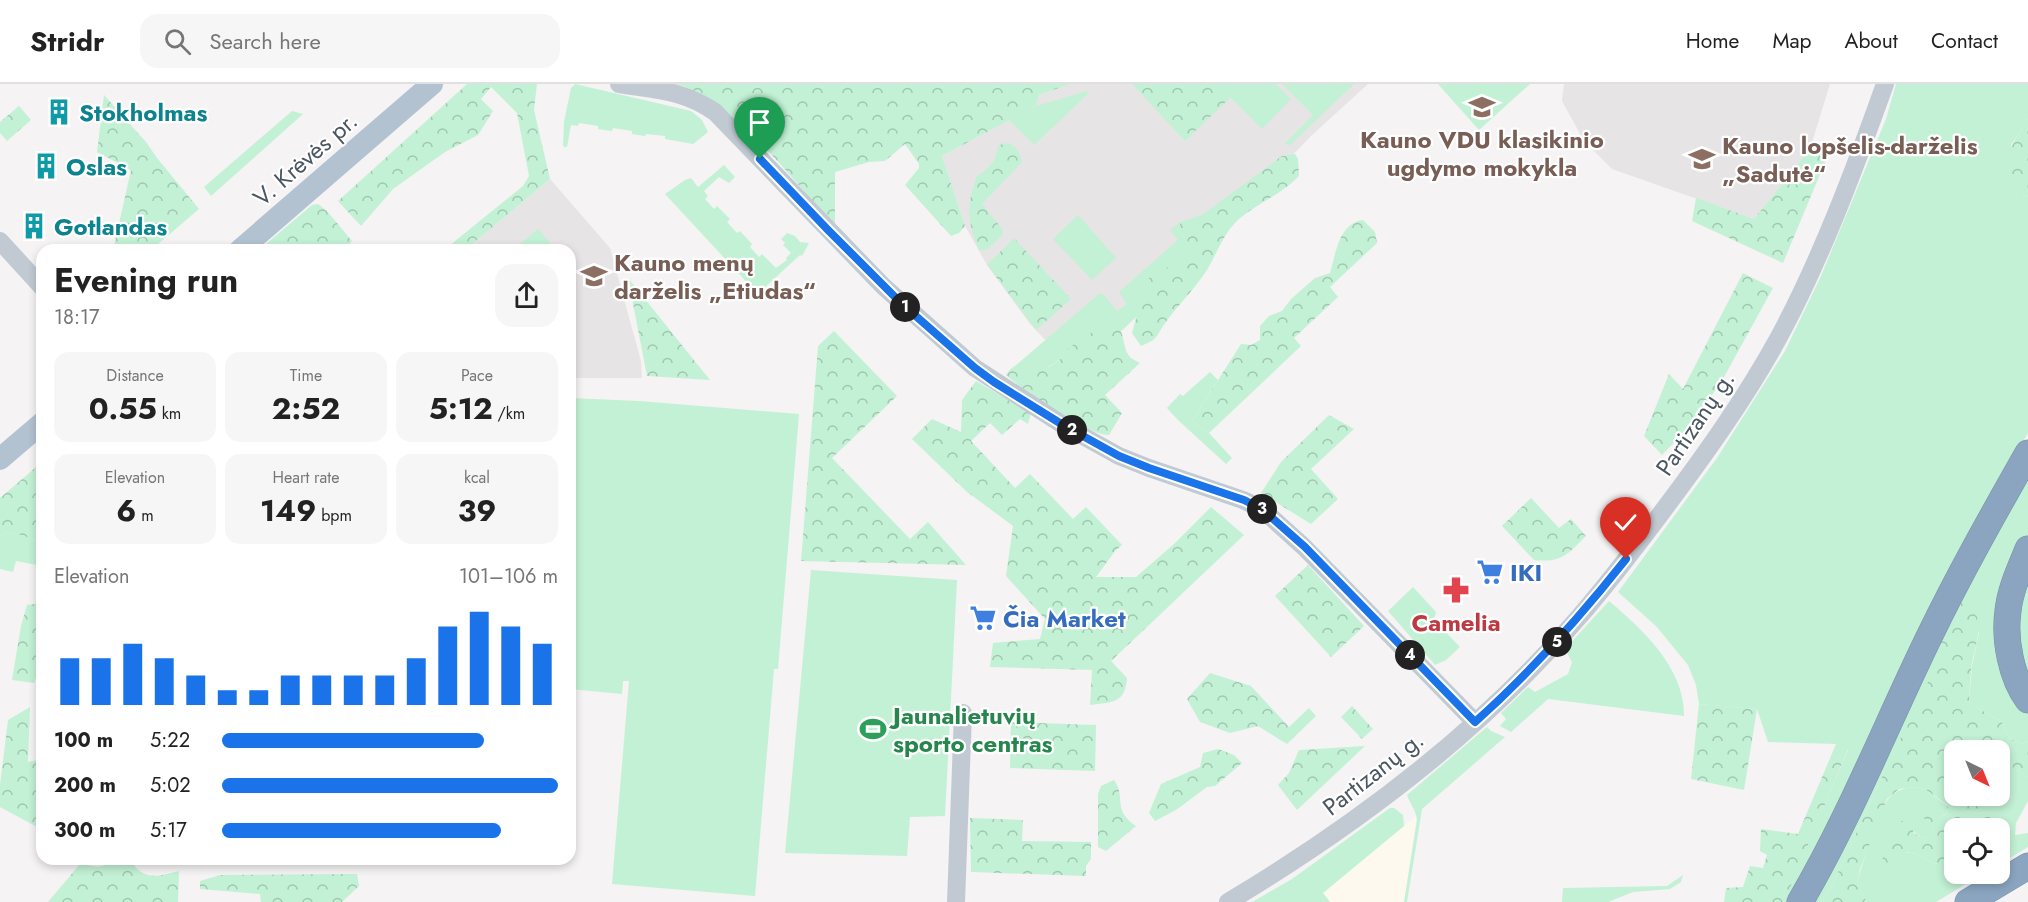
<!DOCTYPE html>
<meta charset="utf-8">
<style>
:root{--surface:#fff;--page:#f6f6f6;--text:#222;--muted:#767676;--line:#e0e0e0;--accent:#1a73e8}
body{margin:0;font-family:Jost,sans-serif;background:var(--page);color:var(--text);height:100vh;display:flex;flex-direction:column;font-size:22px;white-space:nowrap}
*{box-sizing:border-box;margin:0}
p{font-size:20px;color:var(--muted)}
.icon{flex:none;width:33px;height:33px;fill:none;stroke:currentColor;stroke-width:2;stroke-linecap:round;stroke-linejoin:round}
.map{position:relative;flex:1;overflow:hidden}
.sheet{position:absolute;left:36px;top:160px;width:540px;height:621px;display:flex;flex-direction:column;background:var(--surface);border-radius:18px;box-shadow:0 3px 9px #0003}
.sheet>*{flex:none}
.needle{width:39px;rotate:137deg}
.buttons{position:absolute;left:1944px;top:656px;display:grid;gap:12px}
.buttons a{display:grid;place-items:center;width:66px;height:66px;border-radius:12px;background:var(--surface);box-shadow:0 3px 9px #0003;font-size:30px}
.pin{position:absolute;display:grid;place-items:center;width:51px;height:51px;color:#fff;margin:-62px -26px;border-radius:50% 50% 50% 0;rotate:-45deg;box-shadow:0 0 6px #0007}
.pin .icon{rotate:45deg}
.km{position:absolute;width:30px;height:30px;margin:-15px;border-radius:50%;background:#222;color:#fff;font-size:16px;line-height:30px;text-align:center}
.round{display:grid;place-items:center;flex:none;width:63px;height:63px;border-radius:18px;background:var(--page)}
.summary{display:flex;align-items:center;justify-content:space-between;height:102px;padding:0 18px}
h1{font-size:33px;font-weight:700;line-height:45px}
.stats{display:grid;grid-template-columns:repeat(3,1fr);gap:9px;height:102px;padding:6px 18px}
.stats div{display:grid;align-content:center;border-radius:15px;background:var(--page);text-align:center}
.stats b{font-size:30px;font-weight:700}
.stats small{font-size:16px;font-weight:400}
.stats p{font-size:16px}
.chart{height:168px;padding:12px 18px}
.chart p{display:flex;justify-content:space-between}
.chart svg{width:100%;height:108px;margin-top:6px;stroke:var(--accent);stroke-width:6}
ul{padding:0 18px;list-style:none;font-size:20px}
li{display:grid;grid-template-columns:96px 72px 1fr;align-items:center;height:45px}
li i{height:15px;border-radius:8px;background:var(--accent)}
header{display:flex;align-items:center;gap:36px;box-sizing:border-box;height:84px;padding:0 30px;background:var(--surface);border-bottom:2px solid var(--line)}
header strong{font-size:28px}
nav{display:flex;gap:33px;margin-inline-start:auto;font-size:21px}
.search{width:420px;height:54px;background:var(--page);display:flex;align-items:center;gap:15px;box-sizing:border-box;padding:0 21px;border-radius:18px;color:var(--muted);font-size:22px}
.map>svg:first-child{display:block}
.commercial{fill:#fdf9ef}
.education{fill:#e6e4e5}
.grass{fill:#c3f1d5}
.forest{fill:url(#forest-crowns)}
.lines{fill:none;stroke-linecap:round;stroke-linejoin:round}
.highway-casing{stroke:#7690ad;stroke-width:27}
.minor{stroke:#c1cad2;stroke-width:18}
.major{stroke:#b3c2d1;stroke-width:22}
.highway{stroke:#8ba5c1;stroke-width:26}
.route-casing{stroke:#fff;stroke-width:12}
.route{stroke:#1a73e8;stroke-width:8}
.labels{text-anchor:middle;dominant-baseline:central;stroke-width:4.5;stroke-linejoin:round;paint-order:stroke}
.culture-label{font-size:24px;font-weight:bold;fill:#0d838f;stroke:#fff;text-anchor:start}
.education-label{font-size:24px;font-weight:bold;fill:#785e54;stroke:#fff;text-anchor:start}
.street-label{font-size:24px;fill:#4a5661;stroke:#fff}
.shop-label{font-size:24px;font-weight:bold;fill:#366cbe;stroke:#fff;text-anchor:start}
.health-label{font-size:24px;font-weight:bold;fill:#be3a42;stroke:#fff}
.leisure-label{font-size:24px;font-weight:bold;fill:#27864d;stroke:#fff;text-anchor:start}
</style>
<header>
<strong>Stridr</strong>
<div class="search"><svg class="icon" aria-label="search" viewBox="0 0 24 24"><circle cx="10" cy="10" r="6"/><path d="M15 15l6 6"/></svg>Search here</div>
<nav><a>Home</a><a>Map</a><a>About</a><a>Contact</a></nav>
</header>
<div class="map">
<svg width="2028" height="818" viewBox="0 0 2028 818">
<defs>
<pattern id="forest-crowns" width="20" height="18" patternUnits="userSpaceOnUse" patternTransform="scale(1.5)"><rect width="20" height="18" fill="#c3f1d5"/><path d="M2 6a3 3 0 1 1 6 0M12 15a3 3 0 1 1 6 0" fill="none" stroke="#a0c6b0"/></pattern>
</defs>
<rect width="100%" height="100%" fill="#f5f3f3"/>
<polygon class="commercial" points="1417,731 1404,818 1330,818 1323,809"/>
<g class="education">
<polygon points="1070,0 1368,0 1311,52 1137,232 1077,289 1030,240 987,181 965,142 942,72 1036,22 1039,11"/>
<polygon points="1564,0 1830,0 1810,65 1754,135 1612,85 1584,57 1562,17"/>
<polygon points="550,95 610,164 641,277 642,294 570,294 570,166 465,166"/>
</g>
<g class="grass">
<polygon points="575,0 691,27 702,36 708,48 693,60 665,55 665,52 646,50 645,52 632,50 632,47 613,44 612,47 598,45 598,42 579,39 578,42 571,41 567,63 564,63 563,61 564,38 571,4"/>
<polygon points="1217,0 1276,0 1291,15 1262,45"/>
<polygon points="1282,0 1354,0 1290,61 1284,60 1313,31"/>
<polygon points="1438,0 1530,0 1479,46"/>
<polygon points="1896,0 2028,0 2028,35 2011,61 2023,111 2028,113 2028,349 1983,428 1791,818 1783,818 1848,666 1836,660 1768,658 1757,625 1699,620 1696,601 1688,581 1656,542 1618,508 1717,374 1785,267 1821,192 1886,35"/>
<polygon points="1087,7 1089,9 1034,61 1009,36 1036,22"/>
<polygon points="292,27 303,30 211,112 204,103"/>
<polygon points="724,81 735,93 729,99 719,93 704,107 708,112 705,115 714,125 717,122 730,135 727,138 737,149 740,147 752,160 750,163 759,173 762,170 776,184 787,176 786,174 791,169 783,161 785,159 781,155 787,149 795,152 800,158 809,159 802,172 800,171 762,206 754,206 665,110 685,96 691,94 698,103"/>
<polygon points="1078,131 1116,174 1092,196 1053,155"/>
<polygon points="1180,138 1180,149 1187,155 1189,164 1178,178 1146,197 1137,232 1120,248 1119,245 1104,240 1070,263 1062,274 1048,283 1022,280 1015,282 1100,209 1104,211 1117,227 1127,220 1119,208 1178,156 1170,146"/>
<polygon points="538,145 556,166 522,166 518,162"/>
<polygon points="1210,288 1218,296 1192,337 1209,349 1232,374 1226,380 1178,336 1167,324 1180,310 1183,312"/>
<polygon points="570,314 639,317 799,330 778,585 774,585 755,812 612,800 629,597 623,597 622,610 570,605"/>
<polygon points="2028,386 2028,450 2006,492 2015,611 2028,631 2028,657 2022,660 2010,655 2001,637 1974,622 1969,617 1972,582 1979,549 1955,521"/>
<polygon points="6,448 21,451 42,459 42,482 16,477 13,488 0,485 0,453"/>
<polygon points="2028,482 2028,598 2018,571 2016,529"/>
<polygon points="811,486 957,496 945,732 910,733 907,772 785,769"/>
<polygon points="1413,503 1436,528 1434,536 1460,563 1446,576 1435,581 1388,527"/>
<path d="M1609,517C1642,545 1685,584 1684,632L1548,615L1511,648L1500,642L1506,635L1501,629L1528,603L1535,608L1568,590L1572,578L1565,565Z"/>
<polygon points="1938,559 1944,567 1888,680 1831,804 1822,818 1812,818"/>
<path d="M1487,643L1491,647L1505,653L1422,725L1407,818H1404L1417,736C1416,726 1410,720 1407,711Z"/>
<polygon points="2000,679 2010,681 2028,694 2028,717 2016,739 2015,751 2028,749 2028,763 2000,780 2001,742 1979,716 1968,711 2000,711"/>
<path d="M1915,703L1925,705L1947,722L1946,731L1941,732L1933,741L1932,749L1923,755L1901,737L1886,786L1904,768L1917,770L1934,780L1954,775V789H1984L1936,818H1867L1857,800C1860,786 1881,721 1890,713C1898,705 1905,704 1915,703Z"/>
<polygon points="1390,724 1394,724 1403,731 1404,742 1323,809 1330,818 1252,818 1292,795"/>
<polygon points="1683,791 1681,798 1670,805 1633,808 1608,818 1562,818 1563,804 1667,802"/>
</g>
<g class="forest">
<polygon points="467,0 537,0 534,26 550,95 465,166 444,166 523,102 529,92 517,29 491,3 481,15 493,27 478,51 445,68 393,105 361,142 338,117"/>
<path d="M673,0H1070L1039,11L1036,22L942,72L965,142L959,149L951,152L905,101L919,84V80L905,60L885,77L869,78L835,88V141C793,99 732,11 673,0Z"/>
<polygon points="1132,0 1217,0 1231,13 1185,57"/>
<polygon points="104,11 146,58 157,74 199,125 151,166 113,166 131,86 97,68"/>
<polygon points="19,22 31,36 7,57 0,49 0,38"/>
<path d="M2028,35V113C2022,111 2018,106 2014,100C1998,77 2015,55 2028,35Z"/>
<path d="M1004,59C1016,60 1019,67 1022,78L982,120L1003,146L1002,152L986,166H979C967,137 966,121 977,92C990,84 996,78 998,62Z"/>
<polygon points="1810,65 1828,71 1783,179 1692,137 1696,114 1754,135"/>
<path d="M1295,70L1298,75L1299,92C1282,110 1258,119 1239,135C1224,148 1217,169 1207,186C1192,209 1170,228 1157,252L1152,257L1141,262L1132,249L1146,197L1154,190L1178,178L1189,164L1187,155L1180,149V138L1202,131L1282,72Z"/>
<polygon points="318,120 327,127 352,157 344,166 259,166 312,121"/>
<path d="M1363,136L1375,148L1377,159L1330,203L1338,213L1294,254L1301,262L1209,349L1192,337L1241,260L1251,261L1260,256V242L1269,232L1282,227L1291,215L1315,194L1330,189C1336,169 1339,139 1363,136Z"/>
<polygon points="1014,154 1071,215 1036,246 987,181"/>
<polygon points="1743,189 1773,204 1724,293 1696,335 1662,371 1644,352 1669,290 1683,305"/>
<polygon points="628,194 710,296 647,292"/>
<path d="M1104,240C1131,241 1118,261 1131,274C1134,276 1137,277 1140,279L1105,311L1122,329L1109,351C1088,351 1024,307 1006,291C1016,274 1033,279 1049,283L1062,274L1070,263Z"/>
<polygon points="834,247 897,312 832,374 910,455 928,438 966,481 801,477 818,262"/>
<path d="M976,297L1031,329L1028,340L1020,335L1002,351L990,339L971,357L1015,404L1030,390L1073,435L1086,423L1122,461L1115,467L1096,493H1136L1174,460L1211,423L1244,451L1111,577L1127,594C1125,620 1112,618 1090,621L1092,586L990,583L993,559L1040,555L1045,535L1006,492L1013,442L966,407L912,355L932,335L961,348L962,316Z"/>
<polygon points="1329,331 1354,345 1311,385 1338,415 1311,440 1261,409 1281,378"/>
<polygon points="42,378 42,459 21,451 6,448 0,453 0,414"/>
<path d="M1531,414L1559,444L1571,435L1586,452C1568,470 1562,479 1534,476L1502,442Z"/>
<polygon points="1308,481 1364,542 1331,573 1275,512"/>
<polygon points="42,513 42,574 34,599 12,596 21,542 27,521 35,520"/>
<path d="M1969,517C1985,539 1977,555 1972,579C1970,592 1970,605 1969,617L1974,622L2001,637L2010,655L2022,660L2028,657V694L2010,681L2000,679V666H1954V711H1968L2001,728L2000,747V744H1979L1975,740L1967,739L1965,744H1954V775L1934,780L1917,770L1905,768L1885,787L1881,781C1883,766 1896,752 1901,737L1911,738L1914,742L1913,748L1923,755L1932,749L1933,741L1921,732L1927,723L1932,720L1941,732L1946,731L1947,721L1925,705L1915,703L1899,705L1887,715L1860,785L1857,800L1867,818H1822L1831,804L1888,680L1943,567L1938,559L1955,521Z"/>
<polygon points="1210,589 1251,602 1289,643 1309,624 1316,632 1287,660 1258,642 1230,649 1200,638 1187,615"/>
<polygon points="1699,620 1757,625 1744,706 1691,695"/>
<polygon points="1352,622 1373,645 1362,655 1341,633"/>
<polygon points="30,623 28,678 42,675 42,737 37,743 0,723 0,701 8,636"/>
<polygon points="1011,638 1096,641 1095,687 1010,684"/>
<polygon points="1836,660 1848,665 1785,816 1783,818 1724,818 1726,804 1743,803 1750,782 1763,784 1767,771 1760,767 1761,745 1798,750"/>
<polygon points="1365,662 1297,726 1278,701 1289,689 1299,666"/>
<polygon points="1218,665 1234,671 1242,679 1215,702 1207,703 1176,726 1155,737 1149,729 1161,700 1200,683 1203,669"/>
<path d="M1114,696C1127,714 1111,725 1136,742L1106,767L1098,763V710L1101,702Z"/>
<polygon points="970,734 1023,736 1022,757 1091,758 1091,775 1086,782 1086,792 971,788"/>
<path d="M126,776H130C144,797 157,793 179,787L178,818H48L80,780L98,783Z"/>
<polygon points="357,790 359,802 342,818 261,818 260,810 200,805 200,797 220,791"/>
</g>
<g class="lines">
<g class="highway-casing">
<g id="highway">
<path d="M2028,465C2020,485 2010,506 2008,527C2004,555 2011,593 2028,616"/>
<path d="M1800,818C1850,733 1887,639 1930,551C1960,489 1994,429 2028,369"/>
<polyline points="1968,818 2028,782"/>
</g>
</g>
<g class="minor">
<path d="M619,0C656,6 683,6 715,28L883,202L975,284L1063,341L1119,372L1149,384L1243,416L1262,425L1304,463L1475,638"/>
<polyline points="0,157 42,203"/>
<polyline points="956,818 963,629"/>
<path d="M1228,818C1355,742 1481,647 1578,534C1608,500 1635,464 1662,428C1704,372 1745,315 1779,253C1821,175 1855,84 1885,0"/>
</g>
<g class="major">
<polyline points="240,166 432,0"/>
<polyline points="0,375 42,339"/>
</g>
<use href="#highway" class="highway"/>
</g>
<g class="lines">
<g class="route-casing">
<path id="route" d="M760,75L828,146L901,219L975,284L994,298L1063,341L1119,372L1149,384L1244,416L1262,425L1305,463L1475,638C1531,588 1580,533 1626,475"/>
</g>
<use href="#route" class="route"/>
</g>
<defs>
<g id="school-bare" transform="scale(2.07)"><path d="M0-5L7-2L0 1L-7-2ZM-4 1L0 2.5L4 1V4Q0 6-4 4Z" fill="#8d6e63" stroke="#fff" stroke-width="2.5" paint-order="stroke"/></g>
<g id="building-bare" transform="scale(2.07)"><path d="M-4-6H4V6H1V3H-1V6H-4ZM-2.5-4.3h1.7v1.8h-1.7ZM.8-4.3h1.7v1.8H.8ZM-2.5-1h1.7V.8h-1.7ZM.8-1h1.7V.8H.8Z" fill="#0f9aa8" stroke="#fff" stroke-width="2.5" paint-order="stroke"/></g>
<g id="supermarket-bare" transform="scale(2.07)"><path d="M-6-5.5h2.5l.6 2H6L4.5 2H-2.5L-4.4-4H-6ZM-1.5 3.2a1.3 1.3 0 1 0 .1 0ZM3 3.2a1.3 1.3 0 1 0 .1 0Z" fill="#3f7fe0" stroke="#fff" stroke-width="2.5" paint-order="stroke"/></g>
<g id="pharmacy-bare" transform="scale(2.07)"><path d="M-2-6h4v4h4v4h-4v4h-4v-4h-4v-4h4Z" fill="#e0444e" stroke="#fff" stroke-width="2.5" paint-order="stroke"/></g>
<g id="stadium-bare" transform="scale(2.07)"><path d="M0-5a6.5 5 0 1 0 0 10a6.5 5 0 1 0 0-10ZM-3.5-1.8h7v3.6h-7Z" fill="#2e9e5b" stroke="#fff" stroke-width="2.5" paint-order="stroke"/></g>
</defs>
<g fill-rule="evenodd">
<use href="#school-bare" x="1482" y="23"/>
<use href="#building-bare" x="59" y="28"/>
<use href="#school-bare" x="1702" y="75"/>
<use href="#building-bare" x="46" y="82"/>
<use href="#building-bare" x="34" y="142"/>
<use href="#school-bare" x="594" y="192"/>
<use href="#supermarket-bare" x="1490" y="488"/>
<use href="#pharmacy-bare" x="1456" y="506"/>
<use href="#supermarket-bare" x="983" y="534"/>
<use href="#stadium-bare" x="873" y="645"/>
</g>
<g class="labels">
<g class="culture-label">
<text x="79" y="28">Stokholmas</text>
<text x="66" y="82">Oslas</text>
<text x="54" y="142">Gotlandas</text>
</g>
<g class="education-label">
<text x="1482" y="55" text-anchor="middle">Kauno VDU klasikinio<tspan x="1482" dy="28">ugdymo mokykla</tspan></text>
<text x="1722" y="61">Kauno lopšelis-darželis<tspan x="1722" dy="28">„Sadutė“</tspan></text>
<text x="614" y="178">Kauno menų<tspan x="614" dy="28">darželis „Etiudas“</tspan></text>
</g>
<g class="street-label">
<text transform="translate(305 75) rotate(-41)">V. Krėvės pr.</text>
<text transform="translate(1695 339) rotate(-56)">Partizanų g.</text>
<text transform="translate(1373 689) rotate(-38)">Partizanų g.</text>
</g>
<g class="shop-label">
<text x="1510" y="488">IKI</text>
<text x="1003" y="534">Čia Market</text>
</g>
<g class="health-label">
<text x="1456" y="538">Camelia</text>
</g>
<g class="leisure-label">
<text x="893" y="631">Jaunalietuvių<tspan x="893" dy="28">sporto centras</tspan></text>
</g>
</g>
</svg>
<div class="buttons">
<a><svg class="needle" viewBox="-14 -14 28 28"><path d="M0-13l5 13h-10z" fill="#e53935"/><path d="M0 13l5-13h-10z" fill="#767676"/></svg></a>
<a><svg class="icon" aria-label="locate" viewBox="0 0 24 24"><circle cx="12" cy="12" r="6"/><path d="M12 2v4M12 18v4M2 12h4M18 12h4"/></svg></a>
</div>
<div class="pin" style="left:760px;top:75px;background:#1e9e55"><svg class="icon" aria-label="arrive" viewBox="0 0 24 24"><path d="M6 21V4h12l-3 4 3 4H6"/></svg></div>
<div class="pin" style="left:1626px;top:475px;background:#d93025"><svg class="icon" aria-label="check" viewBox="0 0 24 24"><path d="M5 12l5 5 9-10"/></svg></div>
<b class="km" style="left:905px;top:223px">1</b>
<b class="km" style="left:1072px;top:346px">2</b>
<b class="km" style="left:1262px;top:425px">3</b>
<b class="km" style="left:1410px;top:571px">4</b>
<b class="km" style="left:1557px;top:558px">5</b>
<section class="sheet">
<div class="summary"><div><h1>Evening run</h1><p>18:17</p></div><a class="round"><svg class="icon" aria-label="share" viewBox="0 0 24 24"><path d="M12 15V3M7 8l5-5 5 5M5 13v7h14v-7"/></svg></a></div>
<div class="stats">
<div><p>Distance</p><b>0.55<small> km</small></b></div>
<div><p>Time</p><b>2:52</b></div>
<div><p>Pace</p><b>5:12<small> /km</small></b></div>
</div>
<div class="stats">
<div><p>Elevation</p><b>6<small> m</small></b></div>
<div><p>Heart rate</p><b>149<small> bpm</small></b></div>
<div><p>kcal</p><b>39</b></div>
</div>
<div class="chart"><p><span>Elevation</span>101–106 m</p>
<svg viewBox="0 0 160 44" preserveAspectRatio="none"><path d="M5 44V25M15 44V25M25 44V19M35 44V25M45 44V32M55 44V38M65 44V38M75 44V32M85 44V32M95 44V32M105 44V32M115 44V25M125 44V12M135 44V6M145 44V12M155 44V19"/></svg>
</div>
<ul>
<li><b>100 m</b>5:22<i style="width:78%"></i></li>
<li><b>200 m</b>5:02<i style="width:100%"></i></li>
<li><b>300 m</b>5:17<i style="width:83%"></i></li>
</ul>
</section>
</div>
